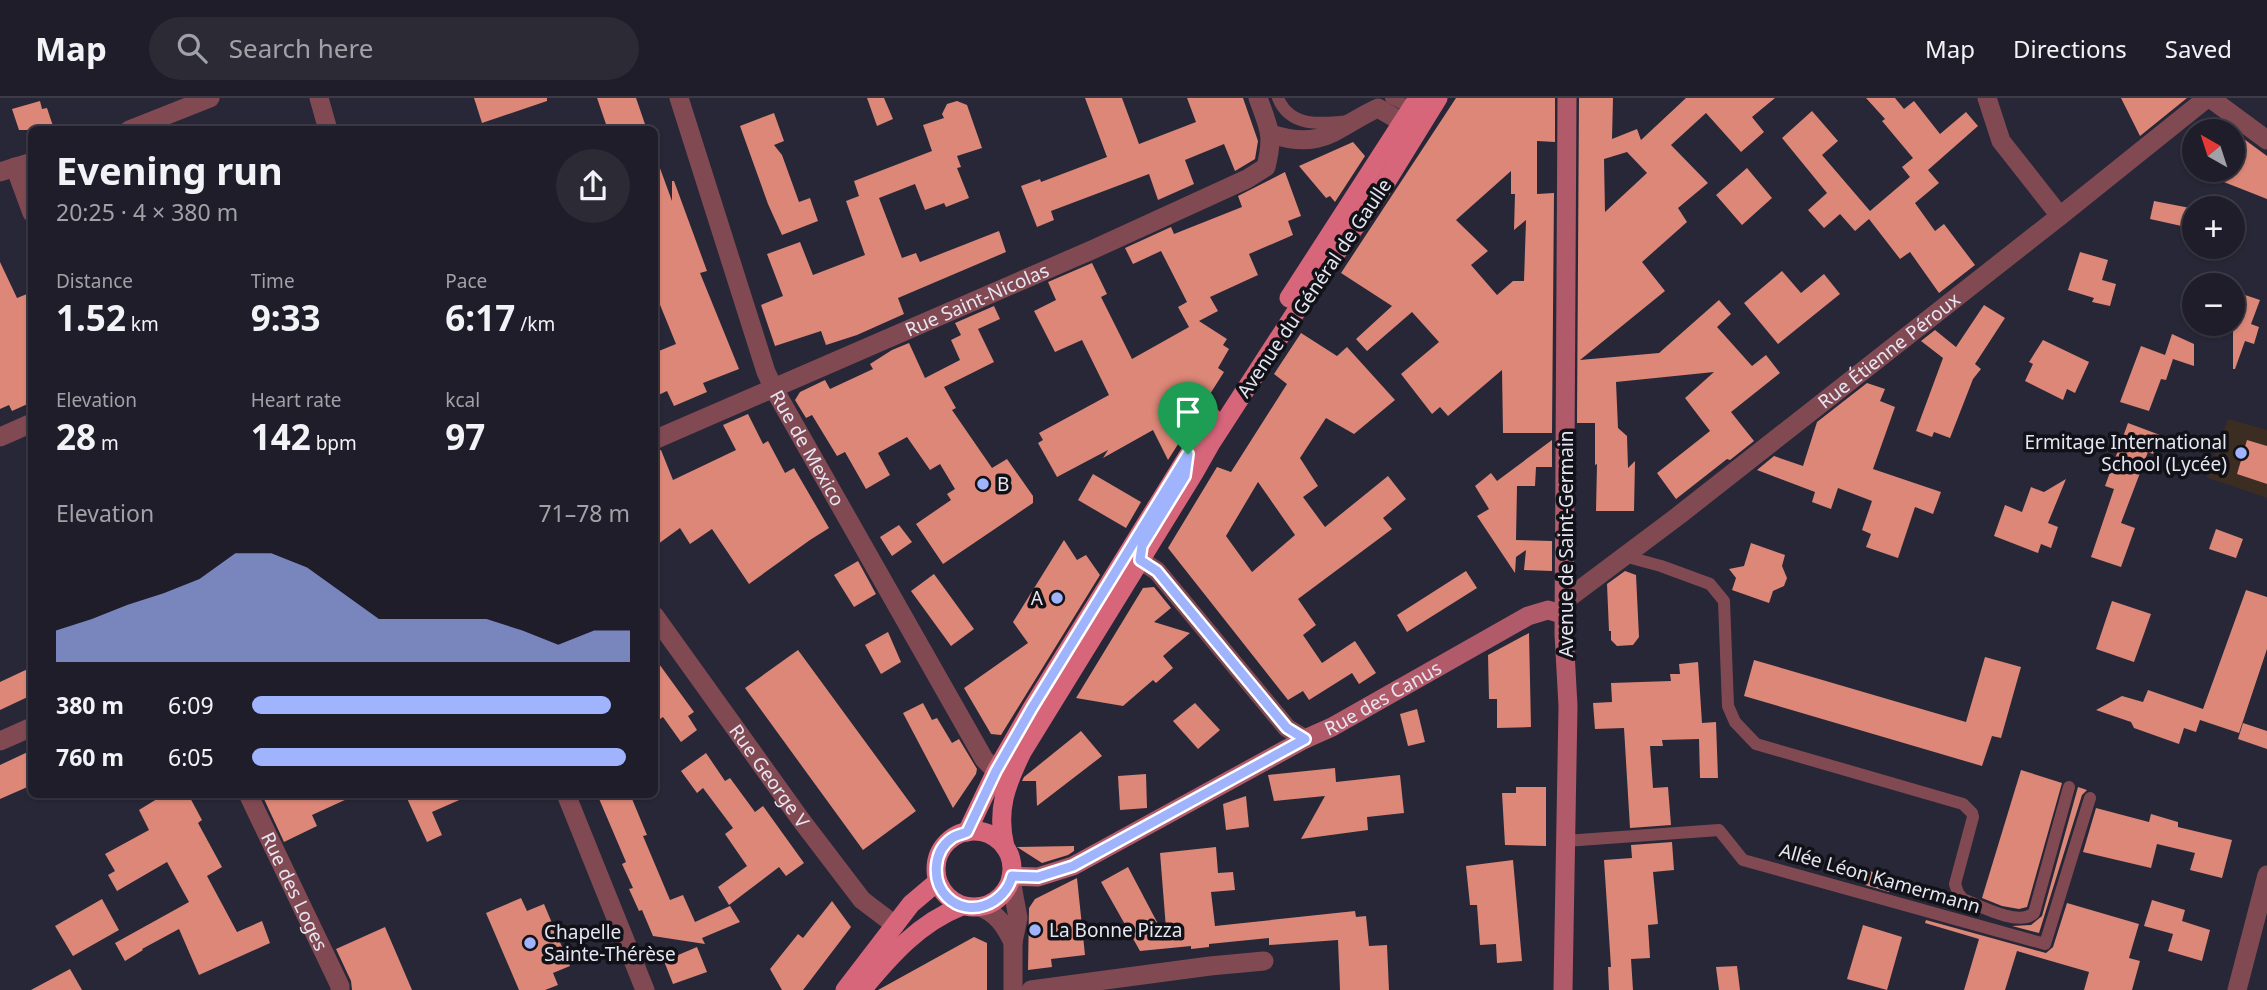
<!DOCTYPE html>
<meta charset="utf-8">
<style>
:root{--surface:#1e1d29;--page:#2b2a35;--text:#f1f3f6;--muted:#a1a2a8;--line:#3c3b46;--accent:#a0b3fd}
body{margin:0;font-family:"Noto Sans",sans-serif;background:var(--page);color:var(--text);height:100vh;display:flex;flex-direction:column;font-size:26px;white-space:nowrap}
*{box-sizing:border-box;margin:0}
p{font-size:23px;color:var(--muted)}
.icon{flex:none;width:38px;height:38px;fill:none;stroke:currentColor;stroke-width:2;stroke-linecap:round;stroke-linejoin:round}
.map{position:relative;flex:1;overflow:hidden}
.details{position:absolute;left:28px;top:28px;width:630px;height:672px;display:flex;flex-direction:column;background:var(--surface);border-radius:10px;box-shadow:0 2px 5px #0004,0 0 0 2px var(--line)}
.details>*{flex:none}
.needle{width:46px;rotate:321deg}
.controls{position:absolute;left:2182px;top:21px;display:grid;gap:14px}
.controls a{display:grid;place-items:center;width:63px;height:63px;border-radius:50%;background:var(--surface);box-shadow:0 2px 5px #0004,0 0 0 2px var(--line);font-size:35px}
.pin{position:absolute;display:grid;place-items:center;width:60px;height:60px;color:#fff;margin:-72px -30px;border-radius:50% 50% 50% 0;rotate:-45deg;box-shadow:0 0 7px #0007}
.pin .icon{rotate:45deg}
.round{display:grid;place-items:center;flex:none;width:74px;height:74px;border-radius:37px;background:var(--page)}
.summary{display:flex;align-items:center;justify-content:space-between;height:119px;padding:0 28px}
h1{font-size:38px;font-weight:700;line-height:52px}
.figures{display:grid;grid-template-columns:repeat(3,1fr);gap:10px;height:119px;padding:7px 28px}
.figures div{display:grid;align-content:center}
.figures b{font-size:35px;font-weight:700}
.figures small{font-size:19px;font-weight:400}
.figures p{font-size:19px}
.chart{height:196px;padding:14px 28px}
.chart p{display:flex;justify-content:space-between}
.chart svg{width:100%;height:126px;margin-top:7px;fill:var(--accent);opacity:.7}
ul{padding:0 28px;list-style:none;font-size:23px}
li{display:grid;grid-template-columns:112px 84px 1fr;align-items:center;height:52px}
li i{height:18px;border-radius:9px;background:var(--accent)}
header{display:flex;align-items:center;gap:42px;box-sizing:border-box;height:98px;padding:0 35px;background:var(--surface);border-bottom:2px solid var(--line)}
header strong{font-size:33px}
nav{display:flex;gap:38px;margin-inline-start:auto;font-size:24px}
.search{width:490px;height:63px;background:var(--page);display:flex;align-items:center;gap:18px;box-sizing:border-box;padding:0 24px;border-radius:38px;color:var(--muted);font-size:26px}
.map>svg:first-child{display:block}
.education{fill:#3c2d22}
.building{fill:#dc8777;fill-rule:evenodd}
.lines{fill:none;stroke-linecap:round;stroke-linejoin:round}
.service{stroke:#814a53;stroke-width:12}
.minor{stroke:#814a53;stroke-width:19}
.secondary{stroke:#b15a6a;stroke-width:19}
.primary{stroke:#d7667b;stroke-width:19}
.route-casing{stroke:#fff;stroke-width:14}
.route{stroke:#a0b3fd;stroke-width:9}
.poi-dot{fill:#a0b3fd;stroke:#111118;stroke-width:2.5}
.labels{text-anchor:middle;dominant-baseline:central;stroke-width:7;stroke-linejoin:round;paint-order:stroke}
.street-label{font-size:19px;fill:#e6e5f1;stroke:#111118}
.poi-label{font-size:19px;fill:#e6e5f1;stroke:#111118;text-anchor:start}
</style>
<header>
<strong>Map</strong>
<div class="search"><svg class="icon" aria-label="search" viewBox="0 0 24 24"><circle cx="10" cy="10" r="6"/><path d="M15 15l6 6"/></svg>Search here</div>
<nav><a>Map</a><a>Directions</a><a>Saved</a></nav>
</header>
<div class="map">
<svg width="2267" height="892" viewBox="0 0 2267 892">
<rect width="100%" height="100%" fill="#282737"/>
<polygon class="education" points="2228,321 2267,332 2267,400 2206,379"/>
<g class="building">
<polygon points="474,0 547,0 547,3 482,25"/>
<polygon points="597,0 636,0 647,32 608,32"/>
<polygon points="867,0 884,0 893,21 877,28"/>
<polygon points="1085,0 1122,0 1139,46 1196,24 1187,0 1243,0 1258,43 1255,61 1235,73 1224,46 1185,62 1194,86 1158,102 1149,76 1051,113 1054,122 1037,129 1021,88 1040,81 1041,84 1107,59"/>
<path d="M1456,0H1555V44L1537,43V96L1554,95L1552,335H1503L1502,272L1448,318L1440,309L1432,316L1401,276L1439,244L1412,214L1367,253L1356,241L1392,208L1341,175ZM1511,73V96H1515L1514,132L1526,122L1524,183H1513L1497,197L1471,167L1488,153L1456,122Z"/>
<path d="M1579,0H1613L1612,41L1637,31L1641,42L1686,0H1775L1752,19L1764,34L1741,54L1706,15L1671,47L1708,85L1678,110L1687,124L1642,164L1665,193L1580,262L1659,255L1719,202L1731,216L1717,229L1752,268L1766,257L1780,275L1731,314L1754,343L1730,362L1727,361L1676,401L1657,375L1710,333L1685,300L1714,274L1616,284L1618,330L1627,338L1628,370L1635,363L1634,413H1596L1597,366L1595,367V325H1577ZM1627,54L1647,75L1605,114L1604,61Z"/>
<polygon points="1866,0 1895,0 1904,11 1914,3 1940,36 1966,14 1978,28 1928,72 1939,85 1915,105 1935,133 1944,126 1975,167 1939,195 1910,154 1900,161 1869,121 1855,133 1840,116 1824,130 1808,112 1827,95 1782,40 1812,13 1838,43 1822,57 1870,113 1910,79 1902,69 1913,60 1882,23 1885,21"/>
<polygon points="2121,0 2187,0 2140,38"/>
<polygon points="40,3 42,11 47,10 53,28 43,32 19,32 12,11"/>
<polygon points="957,3 967,7 982,50 957,58 961,69 957,70 969,100 946,109 944,105 925,112 915,86 879,100 902,160 916,155 920,164 999,133 1006,154 898,200 904,216 857,237 826,247 821,233 775,248 761,207 783,198 767,156 800,144 813,177 865,157 846,103 859,98 854,83 932,53 923,27 944,20 942,16 947,6"/>
<polygon points="774,15 784,43 774,47 782,57 799,104 810,100 818,123 782,137 768,106 740,28"/>
<polygon points="2233,33 2267,58 2267,101 2196,73 2233,72"/>
<polygon points="1353,44 1365,58 1335,104 1330,98 1326,100 1299,68"/>
<polygon points="654,62 657,62 672,103 672,83 674,83 707,173 700,175 739,271 703,285 707,294 674,308 667,293 654,299 654,255 676,246 654,192"/>
<polygon points="1747,70 1772,100 1742,127 1716,97"/>
<polygon points="1285,74 1301,118 1288,123 1293,137 1249,156 1258,177 1210,199 1218,213 1199,223 1227,241 1223,247 1229,251 1218,270 1224,274 1168,362 1153,332 1103,360 1108,352 1057,379 1038,345 1043,342 1039,335 1109,297 1082,242 1055,254 1034,213 1056,202 1048,184 1092,165 1107,196 1101,199 1132,261 1189,229 1178,209 1187,204 1161,153 1133,166 1125,150 1171,129 1174,136 1242,109 1238,98"/>
<polygon points="2154,103 2190,110 2186,129 2150,121"/>
<polygon points="2080,154 2108,162 2102,182 2116,186 2110,208 2092,204 2094,200 2068,192"/>
<polygon points="0,164 17,200 32,194 32,304 12,313 9,307 0,311"/>
<polygon points="1782,173 1801,195 1824,176 1840,196 1778,246 1744,205"/>
<polygon points="2233,193 2260,202 2251,226 2259,229 2254,246 2245,243 2235,271 2233,271"/>
<polygon points="1984,207 2005,220 1975,266 1981,271 1973,281 1950,340 1934,334 1932,339 1916,333 1943,260 1921,243 1935,232 1956,249"/>
<polygon points="994,208 1000,221 978,231 994,264 944,289 956,310 952,312 992,370 1007,361 1033,398 1033,405 943,466 916,426 951,402 947,396 955,391 940,366 930,372 907,339 878,355 890,377 866,391 845,354 837,358 812,317 806,320 795,302 800,294 825,282 830,291 873,271 870,266 892,252 909,245 925,280 960,262 951,242 961,237 955,225"/>
<path d="M1301,235L1337,258L1347,249L1395,302L1354,336L1326,320L1300,360L1318,388L1303,399L1325,429L1388,378L1406,401L1383,420L1392,431L1298,501L1316,527L1303,537L1322,565L1355,543L1376,575L1359,586L1352,575L1309,602L1303,593L1288,602L1168,450L1217,369L1231,374L1287,286L1274,276ZM1258,384L1295,437L1252,474L1226,438Z"/>
<polygon points="2172,236 2194,246 2194,268 2173,261 2166,282 2161,281 2149,313 2120,304 2141,248 2165,257"/>
<polygon points="2043,242 2089,264 2075,295 2067,291 2063,302 2025,283 2033,266 2029,264"/>
<polygon points="1867,285 1885,291 1880,303 1895,309 1873,371 1941,394 1933,416 1915,409 1898,460 1866,449 1871,436 1862,432 1872,403 1838,390 1831,411 1812,404 1815,394 1757,372 1774,358 1803,368 1817,324"/>
<polygon points="748,316 763,346 768,343 785,375 794,370 829,430 810,442 749,486 712,431 690,446 680,430 654,449 654,354 661,352 673,382 736,352 723,327"/>
<polygon points="2128,325 2160,337 2153,356 2148,354 2121,425 2135,430 2121,469 2091,459 2114,391 2105,388"/>
<polygon points="1552,342 1552,369 1536,369 1535,388 1517,388 1516,442 1552,443 1552,473 1524,472 1526,452 1516,459 1515,475 1477,418 1489,411 1475,388 1491,375 1497,383"/>
<polygon points="2247,342 2267,348 2267,386 2237,376"/>
<polygon points="1093,376 1141,404 1126,430 1078,402"/>
<polygon points="2066,381 2048,425 2058,429 2051,450 2041,446 2038,455 1994,438 2005,407 2022,414 2031,389 2044,394"/>
<polygon points="899,427 912,444 892,458 880,439"/>
<polygon points="2216,431 2243,441 2236,460 2209,451"/>
<polygon points="1064,442 1077,462 1086,457 1100,477 1001,637 991,636 964,590 1028,545 1013,524"/>
<polygon points="1751,445 1785,457 1782,468 1787,480 1784,488 1773,493 1769,505 1732,492 1736,480 1729,471 1744,468"/>
<polygon points="858,463 876,496 854,509 834,477"/>
<polygon points="1466,473 1477,490 1407,534 1397,517"/>
<polygon points="1625,473 1636,477 1639,539 1633,547 1617,548 1611,542 1611,533 1609,533 1607,486"/>
<polygon points="934,476 974,531 951,548 911,493"/>
<polygon points="1154,489 1171,510 1154,524 1190,535 1163,558 1173,570 1156,585 1153,582 1123,608 1076,600 1143,490"/>
<polygon points="2246,492 2267,499 2267,551 2239,635 2200,622 2196,634 2184,630 2179,646 2134,630 2131,624 2096,612 2122,598 2143,604 2148,592 2203,611"/>
<polygon points="2112,503 2151,516 2134,564 2096,551"/>
<polygon points="888,534 901,564 881,576 865,547"/>
<polygon points="1529,535 1531,629 1497,630 1497,601 1489,601 1488,557"/>
<polygon points="798,552 916,713 863,752 745,590"/>
<polygon points="654,559 694,614 688,618 697,632 681,644 663,619 654,625"/>
<polygon points="1985,559 2021,569 2001,640 1992,638 1982,668 1744,598 1754,562 1966,624"/>
<polygon points="1698,564 1702,625 1716,624 1718,680 1700,680 1699,641 1662,642 1663,648 1650,648 1653,690 1668,689 1671,727 1630,730 1624,630 1595,631 1593,605 1612,604 1611,585 1671,583 1670,576 1680,576 1679,566"/>
<polygon points="32,569 32,597 0,612 0,584"/>
<polygon points="923,605 932,622 937,620 952,645 959,641 977,671 976,676 953,710 903,615"/>
<polygon points="1195,605 1220,632 1198,651 1173,623"/>
<polygon points="1417,611 1425,644 1408,648 1400,616"/>
<polygon points="2243,625 2267,633 2267,651 2238,641"/>
<polygon points="1081,633 1102,658 1037,708 1036,683 1022,683 1024,679"/>
<polygon points="32,652 32,687 0,701 0,667"/>
<polygon points="706,655 725,683 730,680 755,714 763,708 804,765 786,778 779,769 729,807 718,789 747,768 725,736 733,730 703,690 697,695 681,673"/>
<polygon points="1335,670 1336,684 1400,677 1404,715 1367,719 1368,732 1301,741 1325,698 1274,703 1268,677"/>
<polygon points="2021,672 2062,685 2027,809 2019,811 2002,808 1982,800"/>
<polygon points="1146,676 1147,710 1120,712 1118,678"/>
<polygon points="1516,689 1546,689 1546,748 1505,747 1502,695 1516,695"/>
<polygon points="2078,689 2087,692 2082,697 2039,835 2012,828 2031,827 2042,818"/>
<polygon points="165,696 188,696 202,722 198,725 222,769 207,778 237,834 262,823 270,845 199,877 179,831 142,851 143,852 125,863 115,845 189,804 167,764 117,793 108,777 115,773 105,756 149,732 139,712"/>
<polygon points="274,696 358,696 312,717 317,728 284,744 264,701"/>
<polygon points="405,696 473,696 432,714 442,737 427,744"/>
<polygon points="597,696 630,696 647,737 643,738 670,802 683,797 695,824 730,808 740,824 702,840 705,846 653,838 642,812 639,813 629,791 633,790 622,766 626,764"/>
<polygon points="1246,698 1249,729 1226,732 1223,706"/>
<polygon points="2096,710 2149,724 2151,716 2178,724 2178,729 2232,742 2222,780 2190,772 2195,755 2157,746 2151,770 2083,754"/>
<polygon points="1672,744 1674,772 1653,774 1658,826 1648,827 1650,860 1631,861 1633,892 1609,892 1608,869 1611,869 1604,762 1632,760 1631,747"/>
<polygon points="1074,748 1074,753 1068,757 1042,765 1017,749"/>
<polygon points="1216,749 1218,775 1233,774 1235,792 1211,794 1215,828 1355,813 1356,819 1366,818 1369,848 1387,847 1389,892 1340,892 1338,842 1269,847 1269,840 1209,846 1209,849 1191,851 1191,848 1140,853 1101,784 1128,769 1167,843 1160,755"/>
<polygon points="1513,762 1522,863 1497,865 1496,846 1480,847 1477,807 1470,807 1466,768"/>
<polygon points="1869,773 1893,779 1889,794 1865,787"/>
<polygon points="1077,780 1085,857 1051,861 1052,869 1028,872 1029,810 1035,801"/>
<polygon points="521,800 527,813 544,806 570,868 553,875 558,887 545,892 519,892 486,815"/>
<polygon points="102,801 119,832 73,858 55,828"/>
<polygon points="2152,802 2185,812 2182,823 2210,832 2202,863 2168,853 2173,836 2144,828"/>
<polygon points="832,803 851,829 803,892 782,892 770,871 798,836 803,840"/>
<polygon points="2067,805 2139,826 2129,860 2140,863 2132,892 2084,892 2089,874 2017,853 2005,892 1964,892 1979,841 1925,825 1926,822 2046,855 2053,849"/>
<polygon points="1863,827 1902,839 1887,892 1847,881"/>
<polygon points="385,829 412,892 352,892 351,883 336,851"/>
<polygon points="974,839 987,845 987,892 878,892"/>
<polygon points="697,849 707,874 673,886 664,863"/>
<polygon points="1737,868 1740,892 1719,892 1716,869"/>
<polygon points="70,871 82,892 31,892"/>
</g>
<g class="lines">
<g class="service">
<path d="M1278,0C1290,30 1322,26 1348,23"/>
<polyline points="1391,0 1411,10"/>
<path d="M1624,458L1661,468L1710,486L1724,503L1728,608L1735,624L1756,646L1963,706L1972,715L1973,719L1955,786L1958,795L1963,801C1980,808 2019,829 2034,815L2069,689"/>
<polyline points="1565,743 1719,732 1743,762 2045,846 2090,700"/>
</g>
<g class="minor">
<polyline points="319,0 328,32"/>
<path id="s1" d="M679,0L766,274L774,291L984,661L996,673"/>
<polyline points="1987,0 2001,43 2060,118"/>
<polyline points="2210,0 2267,42"/>
<polyline points="129,32 210,0"/>
<path d="M1271,36C1323,53 1335,30 1378,10L1402,24L1406,37"/>
<polyline points="15,69 32,115"/>
<polyline points="0,74 32,64"/>
<polyline points="0,339 32,325"/>
<path id="s2" d="M654,342L1094,151L1247,81L1266,69C1274,37 1269,30 1258,0"/>
<polyline points="1143,447 1140,462 1157,473 1287,630 1305,641"/>
<path id="s3" d="M1566,502L1678,418L2060,118L2207,0"/>
<path id="s4" d="M654,517L801,722L862,802L895,827"/>
<polyline points="0,643 32,629"/>
<path id="s5" d="M248,696L340,888V892"/>
<polyline points="566,696 645,892"/>
<polyline points="1011,782 1018,820 1013,844 1013,892"/>
<path d="M980,809C997,815 1005,828 1013,844"/>
<polyline points="1031,892 1210,868 1264,863"/>
<polyline points="2237,892 2267,777"/>
</g>
<g class="secondary">
<path id="s6" d="M1011,778L1038,779L1073,768L1305,641L1332,629L1528,518L1548,512L1565,517"/>
<polyline points="1563,892 1568,608 1564,536 1567,0"/>
</g>
<g class="primary">
<polyline points="1289,200 1418,0"/>
<circle cx="974" cy="771" r="38"/>
<polyline points="967,734 996,673 1032,610 1212,319"/>
<path d="M1005,749C996,712 1006,687 1022,654L1194,375L1211,345L1312,189L1380,94L1438,0"/>
<polyline points="845,892 911,806 937,784"/>
<path d="M862,892C891,857 919,825 962,808"/>
</g>
</g>
<g class="lines">
<g class="route-casing">
<path id="route" d="M1188,356L1185,378L1142,448L1140,462L1157,473L1287,630L1305,641L1073,768L1038,779L1012,778C1005,806 969,821 947,799C931,783 933,753 952,740C956,737 963,736 967,734L996,673L1032,610Z"/>
</g>
<use href="#route" class="route"/>
</g>
<g class="poi-dot">
<circle cx="2241" cy="355" r="7"/>
<circle cx="983" cy="386" r="7"/>
<circle cx="1057" cy="500" r="7"/>
<circle cx="1035" cy="832" r="7"/>
<circle cx="530" cy="845" r="7"/>
</g>
<g class="labels">
<g class="street-label">
<text transform="translate(1314 190) rotate(-56)">Avenue du Général de Gaulle</text>
<text stroke="none"><textPath href="#s2" startOffset="352">Rue Saint-Nicolas</textPath></text>
<text stroke="none"><textPath href="#s3" startOffset="408">Rue Étienne Péroux</textPath></text>
<text stroke="none"><textPath href="#s1" startOffset="374">Rue de Mexico</textPath></text>
<text transform="translate(1566 446) rotate(-90)">Avenue de Saint-Germain</text>
<text stroke="none"><textPath href="#s6" startOffset="416">Rue des Canus</textPath></text>
<text stroke="none"><textPath href="#s4" startOffset="198">Rue George V</textPath></text>
<text transform="translate(1880 780) rotate(16)">Allée Léon Kamermann</text>
<text stroke="none"><textPath href="#s5" startOffset="108">Rue des Loges</textPath></text>
</g>
<g class="poi-label">
<text x="2227" y="344" text-anchor="end">Ermitage International<tspan x="2227" dy="22">School (Lycée)</tspan></text>
<text x="997" y="386">B</text>
<text x="1043" y="500" text-anchor="end">A</text>
<text x="1049" y="832">La Bonne Pizza</text>
<text x="544" y="834">Chapelle<tspan x="544" dy="22">Sainte-Thérèse</tspan></text>
</g>
</g>
</svg>
<div class="controls">
<a><svg class="needle" viewBox="-14 -14 28 28"><path d="M0-13l5 13h-10z" fill="#e53935"/><path d="M0 13l5-13h-10z" fill="#a1a2a8"/></svg></a>
<a>+</a>
<a>−</a>
</div>
<div class="pin" style="left:1188px;top:356px;background:#1e9e55"><svg class="icon" aria-label="arrive" viewBox="0 0 24 24"><path d="M6 21V4h12l-3 4 3 4H6"/></svg></div>
<section class="details">
<div class="summary"><div><h1>Evening run</h1><p>20:25 · 4 × 380 m</p></div><a class="round"><svg class="icon" aria-label="share" viewBox="0 0 24 24"><path d="M12 15V3M7 8l5-5 5 5M5 13v7h14v-7"/></svg></a></div>
<div class="figures">
<div><p>Distance</p><b>1.52<small> km</small></b></div>
<div><p>Time</p><b>9:33</b></div>
<div><p>Pace</p><b>6:17<small> /km</small></b></div>
</div>
<div class="figures">
<div><p>Elevation</p><b>28<small> m</small></b></div>
<div><p>Heart rate</p><b>142<small> bpm</small></b></div>
<div><p>kcal</p><b>97</b></div>
</div>
<div class="chart"><p><span>Elevation</span>71–78 m</p>
<svg viewBox="0 0 160 44" preserveAspectRatio="none"><path d="M0 44V33L10 29L20 24L30 20L40 15L50 6L60 6L70 11L80 20L90 29L100 29L110 29L120 29L130 33L140 38L150 33L160 33V44z"/></svg>
</div>
<ul>
<li><b>380 m</b>6:09<i style="width:95%"></i></li>
<li><b>760 m</b>6:05<i style="width:99%"></i></li>
</ul>
</section>
</div>
